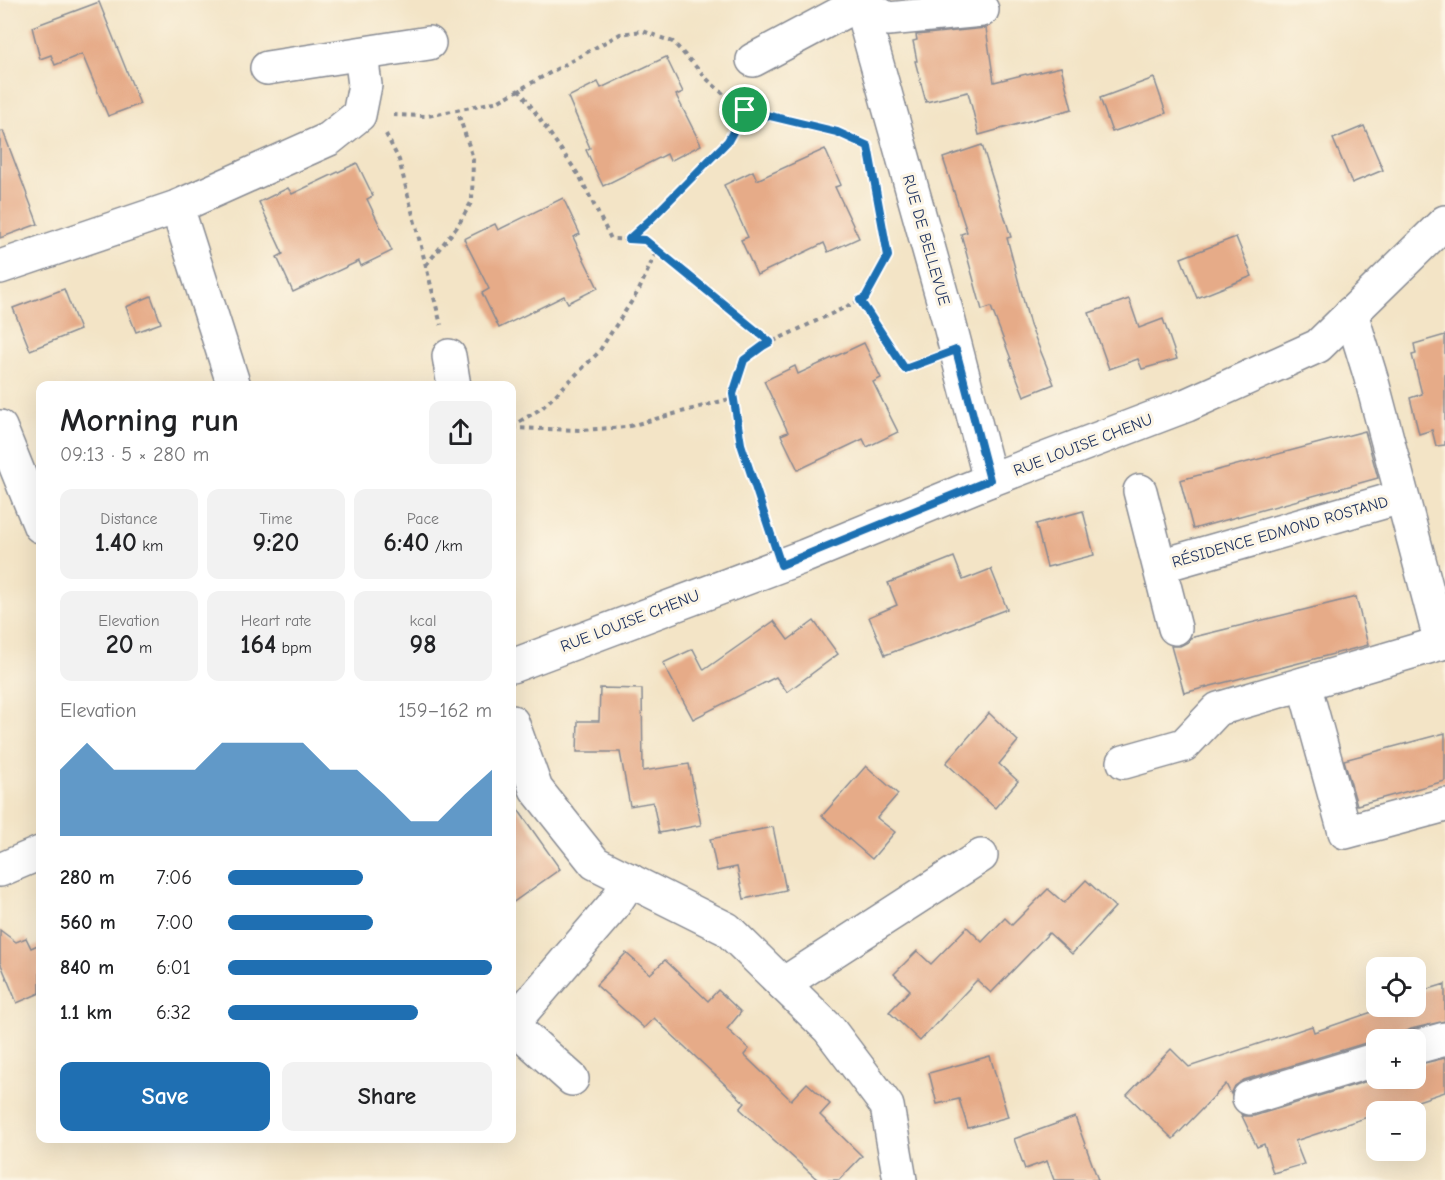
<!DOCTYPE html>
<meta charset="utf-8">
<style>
:root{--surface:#fff;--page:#f2f2f2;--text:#202124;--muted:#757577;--accent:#1f6fb2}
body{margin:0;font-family:"Comic Neue",sans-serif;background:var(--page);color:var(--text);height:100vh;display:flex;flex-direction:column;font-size:22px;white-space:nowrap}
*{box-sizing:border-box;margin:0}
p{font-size:20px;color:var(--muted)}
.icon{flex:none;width:33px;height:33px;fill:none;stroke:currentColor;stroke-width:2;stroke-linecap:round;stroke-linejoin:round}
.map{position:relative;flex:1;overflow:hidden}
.details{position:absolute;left:36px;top:381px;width:480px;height:762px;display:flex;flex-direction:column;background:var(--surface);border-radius:12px;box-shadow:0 6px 24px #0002}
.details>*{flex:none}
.buttons{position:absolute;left:1366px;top:957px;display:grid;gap:12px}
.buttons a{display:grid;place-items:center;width:60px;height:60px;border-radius:12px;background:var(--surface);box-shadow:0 6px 24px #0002;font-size:30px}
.pin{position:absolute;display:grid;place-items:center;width:51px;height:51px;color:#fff;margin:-26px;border:3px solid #fff;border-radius:50%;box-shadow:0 2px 6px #0007}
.round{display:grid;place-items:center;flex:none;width:63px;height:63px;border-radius:12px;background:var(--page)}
.head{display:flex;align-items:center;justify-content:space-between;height:102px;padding:0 24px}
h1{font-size:33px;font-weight:600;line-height:45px}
.figures{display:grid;grid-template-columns:repeat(3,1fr);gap:9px;height:102px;padding:6px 24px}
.figures div{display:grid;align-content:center;border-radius:12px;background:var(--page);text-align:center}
.figures b{font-size:26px;font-weight:600}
.figures small{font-size:16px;font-weight:400}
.figures p{font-size:16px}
.chart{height:168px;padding:12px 24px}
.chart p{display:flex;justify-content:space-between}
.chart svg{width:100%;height:108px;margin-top:6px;fill:var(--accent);opacity:.7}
.action{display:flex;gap:12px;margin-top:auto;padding:12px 24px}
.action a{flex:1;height:69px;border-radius:12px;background:var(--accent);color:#fff;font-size:24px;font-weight:600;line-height:69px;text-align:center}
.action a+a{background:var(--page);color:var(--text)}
ul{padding:0 24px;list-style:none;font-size:20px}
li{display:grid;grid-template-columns:96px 72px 1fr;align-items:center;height:45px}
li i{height:15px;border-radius:8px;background:var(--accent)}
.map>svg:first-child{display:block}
.building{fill:#e6ab88}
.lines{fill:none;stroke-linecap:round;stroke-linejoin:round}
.minor-casing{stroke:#878a92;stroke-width:36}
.path{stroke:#878a92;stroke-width:4;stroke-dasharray:4.5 4.5;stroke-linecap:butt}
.minor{stroke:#fff;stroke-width:33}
.route-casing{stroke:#fff;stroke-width:12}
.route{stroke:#1f6fb2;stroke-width:8}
.labels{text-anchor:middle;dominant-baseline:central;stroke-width:6;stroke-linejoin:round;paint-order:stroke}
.street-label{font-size:16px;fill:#1b2f5e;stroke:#fcf5e5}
</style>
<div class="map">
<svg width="1445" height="1180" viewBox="0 0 1445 1180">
<rect width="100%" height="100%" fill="#fcf5e5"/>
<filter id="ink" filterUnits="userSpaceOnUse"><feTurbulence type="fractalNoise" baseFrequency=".0167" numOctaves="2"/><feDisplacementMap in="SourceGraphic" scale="12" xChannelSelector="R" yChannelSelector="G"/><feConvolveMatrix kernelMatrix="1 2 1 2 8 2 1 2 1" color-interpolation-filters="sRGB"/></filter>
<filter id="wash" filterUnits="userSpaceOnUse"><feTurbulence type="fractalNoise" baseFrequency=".008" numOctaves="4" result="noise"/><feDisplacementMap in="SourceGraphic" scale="24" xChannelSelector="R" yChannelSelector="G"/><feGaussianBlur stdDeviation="1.35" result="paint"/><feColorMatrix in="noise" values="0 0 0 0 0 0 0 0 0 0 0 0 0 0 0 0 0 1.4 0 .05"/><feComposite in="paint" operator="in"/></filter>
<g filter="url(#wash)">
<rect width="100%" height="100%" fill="#f3e4c6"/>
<g id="blocks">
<g class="building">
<polygon points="99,2 140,104 108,116 82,54 55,65 51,55 40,59 32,27"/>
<polygon points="986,28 994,82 1026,74 1027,75 1061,67 1072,109 979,135 968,92 926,102 915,61 917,61 913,41 917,40 916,35"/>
<polygon points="666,57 683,92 676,95 701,145 670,161 667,154 603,186 586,150 590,148 568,97 598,82 601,88"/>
<polygon points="1154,78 1166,113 1112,132 1100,98"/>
<polygon points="1364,126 1383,170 1352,183 1333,139"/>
<polygon points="3,131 38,224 0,238 0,132"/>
<polygon points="982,145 1011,237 1007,238 1030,325 1054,384 1024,396 1010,360 1011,359 991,307 982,310 961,234 967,232 943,158"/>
<polygon points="825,149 841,185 835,187 859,238 828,252 824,243 757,275 741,240 748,237 724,185 753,171 757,180"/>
<polygon points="357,163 373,196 367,199 392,251 361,266 359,261 293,292 277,257 283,254 259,202 288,188 292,194"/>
<polygon points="563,198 580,234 573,237 598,288 568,303 564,296 499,328 482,293 489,289 464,239 495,224 498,230"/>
<polygon points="1236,237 1252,276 1197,298 1181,258"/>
<polygon points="64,289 80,330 30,350 13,308"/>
<polygon points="151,296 161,323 136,332 126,307"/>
<polygon points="1129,299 1139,328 1163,319 1177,359 1142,369 1138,359 1109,369 1089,313"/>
<polygon points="1445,335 1445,445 1436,446 1432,430 1419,434 1410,398 1422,394 1412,355 1416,354 1414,344"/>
<polygon points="864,343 881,378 873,382 898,432 867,447 863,439 798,470 781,435 788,432 764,381 795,366 798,374"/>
<polygon points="1365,431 1378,478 1193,529 1180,480"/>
<polygon points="1083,511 1094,555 1047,567 1036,524"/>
<polygon points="954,557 963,580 991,569 1007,609 885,655 869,617 897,605 888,583"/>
<polygon points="1356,597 1368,645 1184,693 1171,646 1180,646 1188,642 1190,638"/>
<polygon points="774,621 788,640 814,621 838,654 787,692 776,677 693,719 663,663 693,649 704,670"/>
<polygon points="600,688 642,689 643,771 689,764 701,825 659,833 653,802 630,806 620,752 577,752 578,721 599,721"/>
<polygon points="989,713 1018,741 999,764 1018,781 995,808 946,763"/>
<polygon points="1445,733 1445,781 1357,805 1344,760"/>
<polygon points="866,766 898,794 877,818 895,832 872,859 822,816"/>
<polygon points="512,801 560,869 512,903"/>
<polygon points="773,827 786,890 744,899 737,867 717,871 710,839"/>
<polygon points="1086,880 1115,907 1072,954 1049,933 991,993 977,980 920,1041 889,1012 910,990 894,974 917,951 931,964 967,927 982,942 1005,918 1012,925 1048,889 1064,903"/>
<polygon points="0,930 16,942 26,938 31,948 40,944 40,993 17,1003 0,962"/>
<polygon points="626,953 650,974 665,960 708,1001 718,990 741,1012 727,1029 749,1049 744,1055 791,1100 807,1083 830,1104 820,1115 862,1156 839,1180 818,1180 740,1109 745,1103 654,1018 644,1028 596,985"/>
<polygon points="1445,984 1445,1021 1411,1029 1403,1033 1399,1040 1377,1040 1377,1041 1372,1041 1244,1080 1235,1086 1231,1094 1226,1084 1173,1139 1127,1095 1171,1049 1189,1067 1312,1026 1314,1032 1375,1011 1374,1006 1377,1005 1377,1006 1416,1006 1416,993"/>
<polygon points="990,1056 1008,1117 968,1128 959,1099 937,1104 929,1073"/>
<polygon points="1445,1058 1445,1092 1385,1112 1377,1112 1377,1114 1295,1141 1304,1164 1273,1173 1264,1144 1257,1147 1241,1114 1245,1116 1254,1116 1377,1078 1416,1078 1416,1065"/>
<polygon points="1075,1117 1098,1180 1054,1180 1047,1161 1025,1169 1014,1139"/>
</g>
</g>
</g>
<g filter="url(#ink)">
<use href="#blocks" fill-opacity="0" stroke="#878a92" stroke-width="1.5"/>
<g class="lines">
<g class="minor-casing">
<g id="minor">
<polyline points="859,0 947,314 990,480"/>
<polyline points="860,3 888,19 982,10"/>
<polyline points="753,60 860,3"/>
<polyline points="267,68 429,43"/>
<polyline points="177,207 234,386"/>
<polyline points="0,267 177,207 329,139 359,115 365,85 361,54"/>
<polyline points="1351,313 1371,378 1441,643"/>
<polyline points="449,356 454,386"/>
<polyline points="0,427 40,526"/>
<polyline points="1140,491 1175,628"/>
<polyline points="1160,566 1401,497"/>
<polyline points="512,666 805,556 990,480 1187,405 1318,346 1445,222"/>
<polyline points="1304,684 1345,832 1445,805"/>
<polyline points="512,722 536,789 595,863 727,929 829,1029 887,1106 900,1180"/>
<polyline points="1124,762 1184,745 1218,709 1445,642"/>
<polyline points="0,870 40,853"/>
<polyline points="783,984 981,856"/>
<polyline points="512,1024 613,906 630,880"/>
<polyline points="512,1025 572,1079"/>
<polyline points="1416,1047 1445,1039"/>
<polyline points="1249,1098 1377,1059"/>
</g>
</g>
<g class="path">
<polyline points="519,89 580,177 611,239 645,240 770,342"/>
<polyline points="732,102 739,89"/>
<polyline points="393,115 428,116 499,101 620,34 643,31 673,42 708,80 740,109 837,132 865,145"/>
<polyline points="386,134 399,160 441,325"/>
<polyline points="630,239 651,219 728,141 745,110"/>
<polyline points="426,265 457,227 472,201 473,158 457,110"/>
<polyline points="860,300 905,369 926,361"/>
<polyline points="512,426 542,408 598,353 639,290 657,250"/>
<polyline points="512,428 582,430 626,427 733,398"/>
<polyline points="771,534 741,444 733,398 733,394 744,360 763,346 865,298 888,256 878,203"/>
</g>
<use href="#minor" class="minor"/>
</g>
</g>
<g class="lines" filter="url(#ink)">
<g class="route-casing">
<polygon id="route" points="745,110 837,132 868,146 888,256 865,298 860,300 905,369 956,350 990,480 781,565 741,444 733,394 744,360 763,346 770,342 645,240 629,239 651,219 728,141"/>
</g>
<use href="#route" class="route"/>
</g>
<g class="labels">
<g class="street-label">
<text transform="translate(926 240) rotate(74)">RUE DE BELLEVUE</text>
<text transform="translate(1083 445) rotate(-21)">RUE LOUISE CHENU</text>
<text transform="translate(1280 532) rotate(-16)">RÉSIDENCE EDMOND ROSTAND</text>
<text transform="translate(630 621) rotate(-21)">RUE LOUISE CHENU</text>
</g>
</g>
</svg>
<div class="buttons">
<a><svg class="icon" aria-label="locate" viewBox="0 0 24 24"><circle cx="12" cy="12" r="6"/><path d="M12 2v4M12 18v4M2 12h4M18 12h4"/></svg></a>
<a>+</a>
<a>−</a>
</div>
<div class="pin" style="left:745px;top:110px;background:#1e9e55"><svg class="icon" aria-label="arrive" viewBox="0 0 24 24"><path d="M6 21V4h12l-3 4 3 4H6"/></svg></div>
<section class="details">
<div class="head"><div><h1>Morning run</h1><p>09:13 · 5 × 280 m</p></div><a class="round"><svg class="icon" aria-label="share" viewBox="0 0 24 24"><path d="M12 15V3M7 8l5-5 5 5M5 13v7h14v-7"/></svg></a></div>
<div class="figures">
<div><p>Distance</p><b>1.40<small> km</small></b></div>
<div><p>Time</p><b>9:20</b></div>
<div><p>Pace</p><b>6:40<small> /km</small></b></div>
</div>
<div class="figures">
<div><p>Elevation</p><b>20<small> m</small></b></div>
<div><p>Heart rate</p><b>164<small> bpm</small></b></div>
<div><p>kcal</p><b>98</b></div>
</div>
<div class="chart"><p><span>Elevation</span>159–162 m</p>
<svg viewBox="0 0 160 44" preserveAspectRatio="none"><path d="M0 44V17L10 6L20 17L30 17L40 17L50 17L60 6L70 6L80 6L90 6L100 17L110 17L120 27L130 38L140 38L150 27L160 17V44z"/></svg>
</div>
<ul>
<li><b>280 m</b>7:06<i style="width:51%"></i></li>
<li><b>560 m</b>7:00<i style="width:55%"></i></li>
<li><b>840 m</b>6:01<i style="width:100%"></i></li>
<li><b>1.1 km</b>6:32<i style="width:72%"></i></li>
</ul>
<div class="action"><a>Save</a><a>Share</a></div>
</section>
</div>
